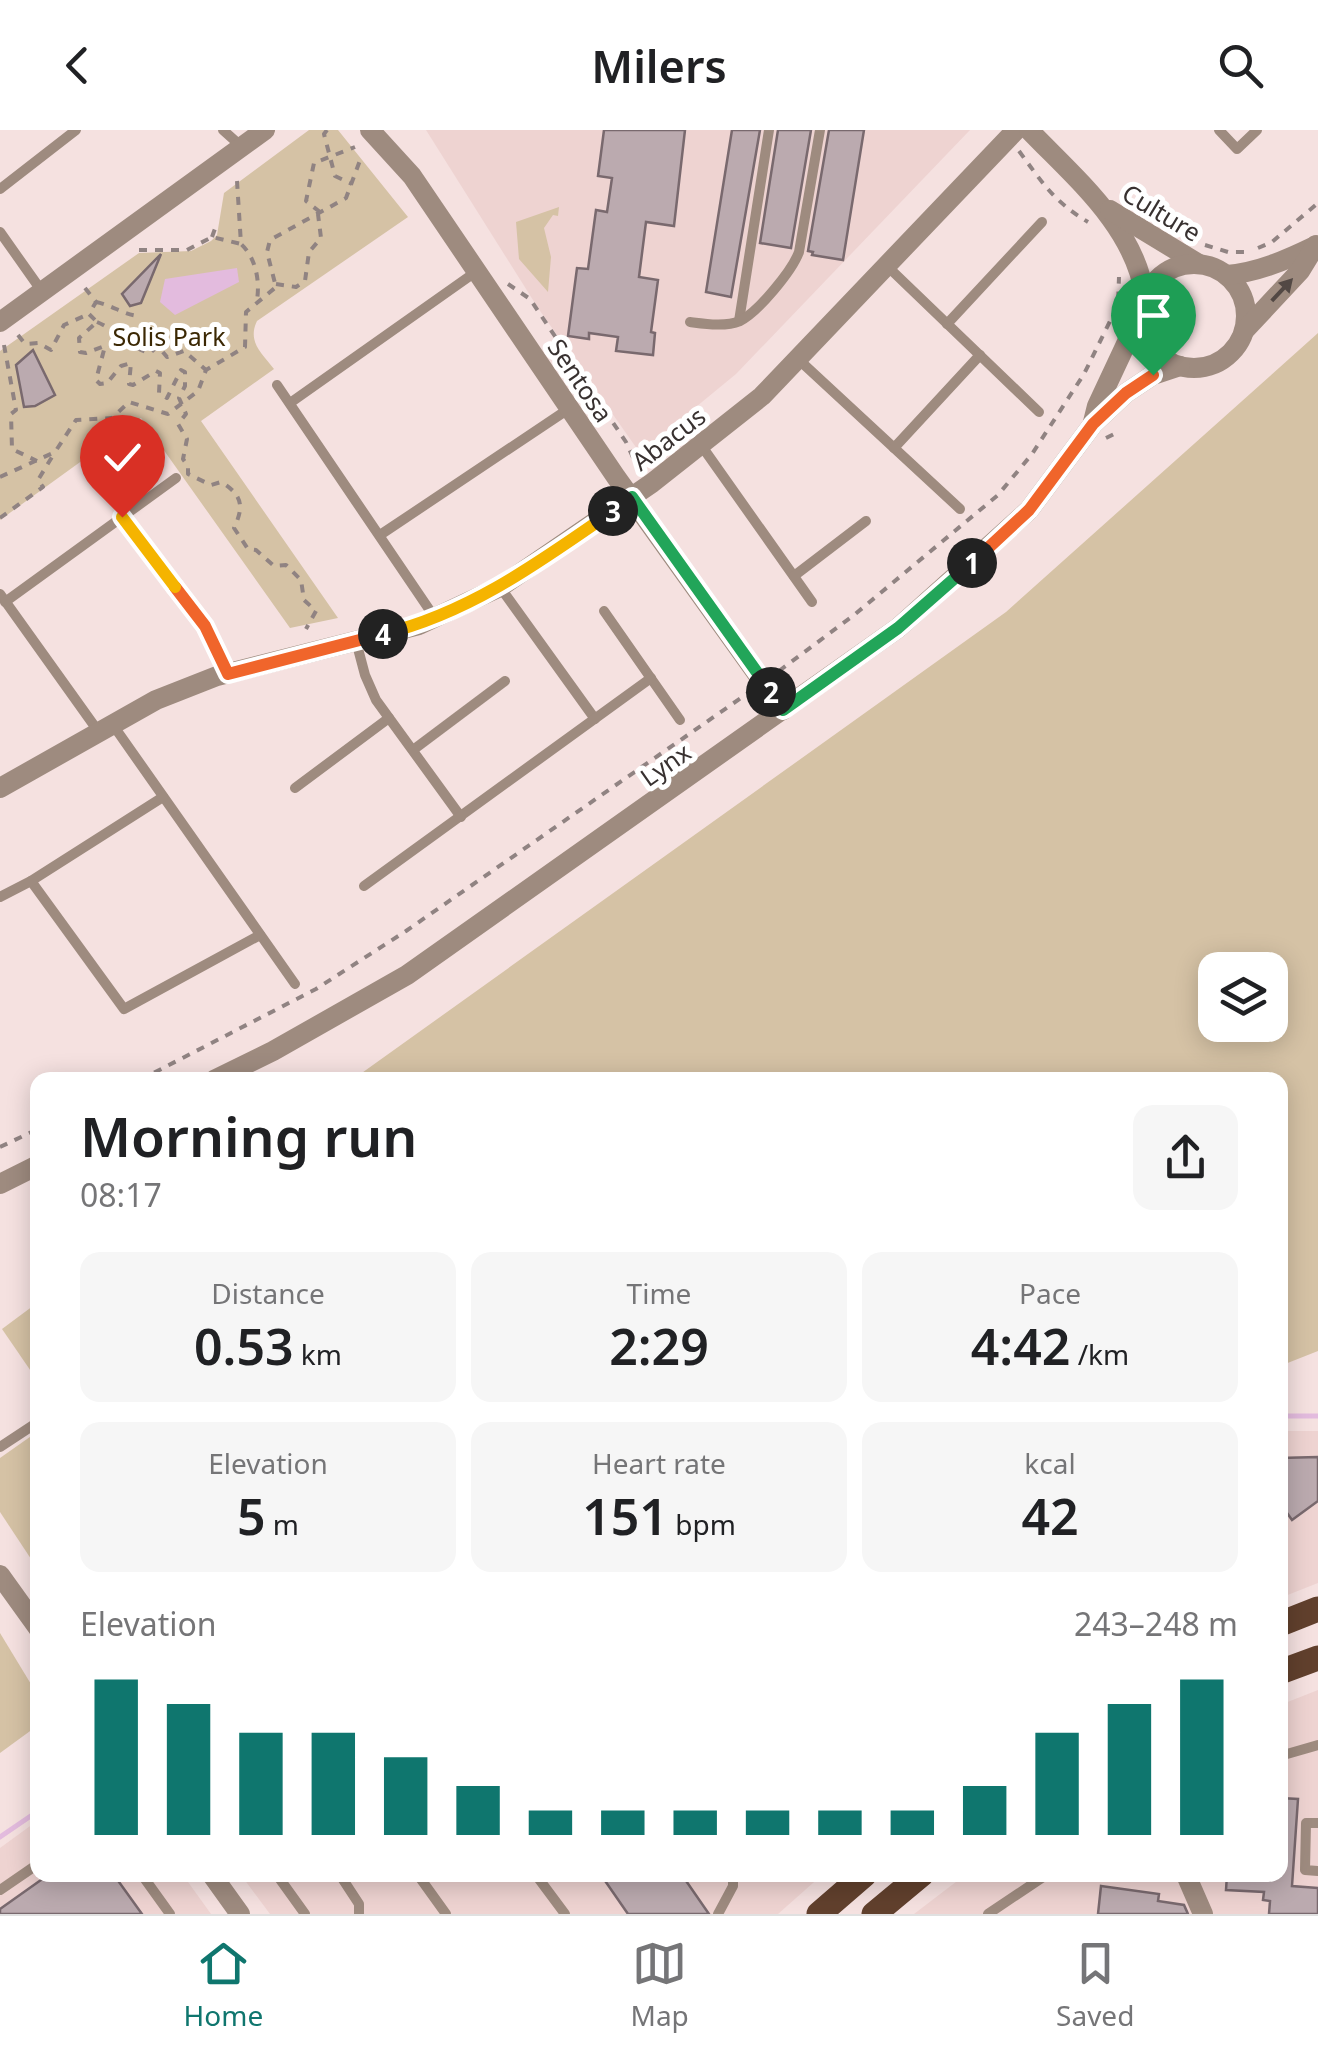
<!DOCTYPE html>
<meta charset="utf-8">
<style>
:root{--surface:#fff;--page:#f6f6f6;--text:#202124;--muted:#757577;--line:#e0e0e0;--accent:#0f766e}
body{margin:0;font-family:"Noto Sans",sans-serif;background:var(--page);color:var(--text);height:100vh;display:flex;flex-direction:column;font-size:38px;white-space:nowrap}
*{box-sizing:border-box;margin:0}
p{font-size:32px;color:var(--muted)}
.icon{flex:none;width:55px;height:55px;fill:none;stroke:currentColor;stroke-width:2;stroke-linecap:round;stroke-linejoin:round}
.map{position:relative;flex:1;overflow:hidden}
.sheet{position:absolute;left:30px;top:942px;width:1258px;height:810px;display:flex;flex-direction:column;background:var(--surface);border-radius:20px;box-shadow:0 5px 25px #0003}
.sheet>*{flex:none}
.buttons{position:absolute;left:1198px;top:822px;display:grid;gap:20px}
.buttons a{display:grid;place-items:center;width:90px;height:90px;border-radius:20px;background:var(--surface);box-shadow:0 5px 25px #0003;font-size:50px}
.pin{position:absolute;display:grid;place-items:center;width:85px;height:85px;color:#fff;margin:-102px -42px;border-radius:50% 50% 50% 0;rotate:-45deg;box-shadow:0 0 10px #0007}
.pin .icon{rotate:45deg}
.km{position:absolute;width:50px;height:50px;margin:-25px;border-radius:50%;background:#222;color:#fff;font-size:28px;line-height:50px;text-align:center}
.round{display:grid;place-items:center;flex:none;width:105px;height:105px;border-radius:20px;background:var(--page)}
.head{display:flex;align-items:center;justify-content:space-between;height:170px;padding:0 50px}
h1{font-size:55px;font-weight:600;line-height:75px}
.metrics{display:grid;grid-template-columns:repeat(3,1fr);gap:15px;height:170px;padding:10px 50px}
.metrics div{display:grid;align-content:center;border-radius:20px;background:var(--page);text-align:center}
.metrics b{font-size:50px;font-weight:600}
.metrics small{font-size:28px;font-weight:400}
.metrics p{font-size:28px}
.chart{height:280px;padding:20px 50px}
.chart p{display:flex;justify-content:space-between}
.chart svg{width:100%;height:180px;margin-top:10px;stroke:var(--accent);stroke-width:6}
header{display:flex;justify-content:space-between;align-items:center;height:130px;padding:0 50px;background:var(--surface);font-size:45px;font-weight:600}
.menu{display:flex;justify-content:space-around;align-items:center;height:140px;border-top:2px solid var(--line);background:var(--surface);font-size:28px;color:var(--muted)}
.menu a{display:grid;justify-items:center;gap:5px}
.menu .on{color:var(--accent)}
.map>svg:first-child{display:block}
.built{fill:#eed3d1}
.green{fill:#d5c2a5;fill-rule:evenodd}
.water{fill:#e3bbde}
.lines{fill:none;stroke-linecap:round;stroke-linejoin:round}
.stream{stroke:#e3bbde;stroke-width:5}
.building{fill:#bbaaaf;stroke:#79696e;stroke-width:2.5}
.path{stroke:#908382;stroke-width:4;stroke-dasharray:8 8;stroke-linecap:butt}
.service{stroke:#9e8b7f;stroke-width:10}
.minor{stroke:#9e8b7f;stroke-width:20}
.tertiary{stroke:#9e8b7f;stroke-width:20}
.primary{stroke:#61402d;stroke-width:25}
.oneway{fill:#524844}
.split-1-casing{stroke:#fff;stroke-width:20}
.split-2-casing{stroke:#fff;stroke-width:20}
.split-3-casing{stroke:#fff;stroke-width:20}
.split-4-casing{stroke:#fff;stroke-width:20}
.split-5-casing{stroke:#fff;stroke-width:20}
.split-6-casing{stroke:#fff;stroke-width:20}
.split-1{stroke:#f0652b;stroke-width:12}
.split-2{stroke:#22a559;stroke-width:12}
.split-3{stroke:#22a559;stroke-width:12}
.split-4{stroke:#f5b400;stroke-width:12}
.split-5{stroke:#f0652b;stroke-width:12}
.split-6{stroke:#f5b400;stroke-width:12}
.labels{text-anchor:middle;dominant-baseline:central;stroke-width:10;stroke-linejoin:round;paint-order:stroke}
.street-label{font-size:25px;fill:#383130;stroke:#fff}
.park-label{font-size:25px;fill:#3b2804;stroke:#fff}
</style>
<header><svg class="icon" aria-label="back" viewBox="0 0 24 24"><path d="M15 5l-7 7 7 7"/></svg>Milers<svg class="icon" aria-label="search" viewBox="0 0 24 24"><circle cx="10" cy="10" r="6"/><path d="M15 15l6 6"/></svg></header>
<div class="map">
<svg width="1318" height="1784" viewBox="0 0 1318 1784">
<rect width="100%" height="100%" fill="#f5e1e0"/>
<g class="built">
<polygon points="426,0 970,0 736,244 640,323 538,178"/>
<polygon points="1280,1301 1318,1301 1318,1453 1280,1468"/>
<polygon points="1318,1560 1318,1784 914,1784 965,1745 1280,1745 1280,1575"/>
<polygon points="37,1691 38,1745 183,1745 211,1784 0,1784 0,1718"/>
<polygon points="241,1745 822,1745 778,1784 270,1784"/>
</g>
<g class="green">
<path d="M309,0H338L408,87L257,191C247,212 262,223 274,239L201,291L338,488L290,498L141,288L0,390V221L139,123L191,121L211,111L217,105L224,63Z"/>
<polygon points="559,77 558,86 553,85 544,98 551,127 548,162 519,129 516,92"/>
<path d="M1318,203V1221L1280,1236V950H352L1006,482ZM1215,840H1270V895H1215Z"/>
<polygon points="37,1173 37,1250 2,1199"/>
<polygon points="37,1302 37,1438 0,1382 0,1328"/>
<polygon points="0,1503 37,1564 37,1596 0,1623"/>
</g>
<polygon class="water" points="237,138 239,152 175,185 160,172 165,149"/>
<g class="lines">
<g class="stream">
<polyline points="1280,1286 1318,1286"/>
<polyline points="0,1707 38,1681"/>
</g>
</g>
<g class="building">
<polygon points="604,0 685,0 674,96 646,92 639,147 658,150 651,202 655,203 653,225 616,221 618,207 589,203 589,209 568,206 577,138 588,139 596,80 607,82 612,48 598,46"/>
<polygon points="732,0 760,0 731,167 706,162"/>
<polygon points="778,0 811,0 791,118 760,113"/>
<polygon points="829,0 864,0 843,130 812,125 813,122 808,121"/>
<polygon points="161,124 141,173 130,176 122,164"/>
<polygon points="33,220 55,265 35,276 24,277 16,235"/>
<polygon points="1318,1327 1318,1371 1292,1390 1280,1373 1280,1328"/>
<polygon points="1280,1668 1298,1669 1292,1756 1318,1758 1318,1784 1269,1784 1270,1771 1263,1770 1264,1762 1226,1760 1227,1745 1280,1745"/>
<polygon points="48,1745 114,1745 142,1784 0,1784 0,1779"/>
<polygon points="601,1745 682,1745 709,1784 628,1784"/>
<polygon points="1101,1756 1159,1764 1158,1771 1184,1775 1188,1784 1098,1784"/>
</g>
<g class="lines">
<g class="path">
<polyline points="327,0 324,4 335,46 352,54"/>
<path d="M1019,21C1042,52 1053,71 1088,92"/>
<path d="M237,51L241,114C256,128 260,151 257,170"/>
<polyline points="320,82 306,71 314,33 355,17"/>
<polyline points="212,107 217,93"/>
<polyline points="1205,115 1228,122 1245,122"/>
<polyline points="1258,118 1272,112 1318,73"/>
<polyline points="139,120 187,120 212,107 241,114"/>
<polyline points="276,154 296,157 305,151 309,122 321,108 318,84"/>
<polyline points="508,154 530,169 626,312 636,334"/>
<path d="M85,158L96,172L89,184L97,192L79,208L80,222L86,223L105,216L96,250L100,254L107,253L121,236L131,233L129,254L133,255L156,241L160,243L159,263L167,268L181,240L185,242V256L179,268L186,284L178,294L187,309L183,329L188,336V344L211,355L221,352C243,365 244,377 234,398L248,419L256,420L274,436L286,435L301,450L304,470L316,481L306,499"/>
<path d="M96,172C112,175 124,185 139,186"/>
<path d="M97,192C116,200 131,219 150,223L158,216L167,227L184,221L206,240"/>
<polyline points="18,205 25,214 38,213 51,220 64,195 89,184"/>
<polyline points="4,215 16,280 11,284 12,319 37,331"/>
<polyline points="1106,308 1118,302"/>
<polyline points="0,347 55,322 76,290 112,288 129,272 168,284 198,261 206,240 245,217 246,182 276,157 267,122 270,110 346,68 362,25"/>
<polyline points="0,388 43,357 38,350 55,322"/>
<polyline points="779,541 854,485 998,365 1032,324 1084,244 1118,175 1119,147"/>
<polyline points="140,950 316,859 406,801 751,561"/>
<polyline points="0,1017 38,999"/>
</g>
<g class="service">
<polyline points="223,0 242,17"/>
<polyline points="1219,0 1237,19 1257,0"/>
<polyline points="0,59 76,0"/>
<polyline points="0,102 41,160"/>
<polyline points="886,135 1039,282"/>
<polyline points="739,191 769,0"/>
<path d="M690,192C706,194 725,197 740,191C758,182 792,141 799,122L820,0"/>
<polyline points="947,194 1042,92"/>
<polyline points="798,229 960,379"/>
<polyline points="277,255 435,488"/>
<polyline points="290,273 477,141"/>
<polyline points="701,315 812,472"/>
<polyline points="894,318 980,225"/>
<polyline points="122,387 205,496 228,543"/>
<polyline points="380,405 570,278"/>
<polyline points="794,446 866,391"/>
<polyline points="500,457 595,589"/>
<polyline points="0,464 98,601"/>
<polyline points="5,472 176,348"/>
<polyline points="604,481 680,590"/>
<polyline points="356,511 365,545 376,570 461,687"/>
<polyline points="113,595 295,854"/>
<polyline points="413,620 505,551"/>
<polyline points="295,658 389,588"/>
<polyline points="31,751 124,879 260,805"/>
<polyline points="364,756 651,548"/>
<polyline points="0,767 31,751 163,667"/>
<polyline points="0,1317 38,1292"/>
<polyline points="1280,1626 1318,1615"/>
<polyline points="1318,1693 1306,1693 1305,1740 1318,1741"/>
<polyline points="142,1745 170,1784"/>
<polyline points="277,1745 305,1784"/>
<polyline points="340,1745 359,1774 359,1784"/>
<polyline points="418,1745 446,1784"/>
<polyline points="536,1745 565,1784"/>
<polyline points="0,1760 38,1734"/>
<polyline points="718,1784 733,1756 733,1745"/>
<polyline points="988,1784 1046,1745"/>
</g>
<g class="minor">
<polyline points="370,0 412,46 616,347 783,580"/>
<polyline points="0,192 265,0"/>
<polyline points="0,658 156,570 217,546 419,495 500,457 652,353 762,266 1016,0"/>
<polyline points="1186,1745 1203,1784"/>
</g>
<g class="tertiary">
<path d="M1029,0C1076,49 1135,97 1145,167"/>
<polyline points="1110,80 1199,134"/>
<circle cx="1194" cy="186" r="52"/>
<path d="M1227,145C1259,142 1286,130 1315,116"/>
<polyline points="1244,201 1300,141 1316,115"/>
<polyline points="1093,292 1097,276 1141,182"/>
<polyline points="214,950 273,921 407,845 898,498 1029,380 1093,294 1126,263 1153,245 1180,236"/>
<polyline points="0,1054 38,1035"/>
<polyline points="0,1445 38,1498"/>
<polyline points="212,1745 240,1784"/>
</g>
<g class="primary">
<polyline points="1280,1494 1318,1479"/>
<polyline points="1280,1542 1318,1528"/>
<polyline points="819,1784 864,1745"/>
<polyline points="874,1784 921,1745"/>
</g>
</g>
<defs><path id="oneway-solid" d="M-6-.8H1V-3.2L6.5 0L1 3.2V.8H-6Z" transform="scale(2.5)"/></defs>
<use class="oneway" href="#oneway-solid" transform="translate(1282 160) rotate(-47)"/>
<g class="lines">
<g class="split-1-casing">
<polyline id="split-1" points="972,433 1029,380 1093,294 1126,263 1153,245"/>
</g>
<g class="split-2-casing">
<polyline id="split-2" points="771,562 783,580 898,498 972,433"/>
</g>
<g class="split-3-casing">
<polyline id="split-3" points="613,381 632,367 771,562"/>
</g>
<g class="split-4-casing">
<path id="split-4" d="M383,504C470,483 541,431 613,381"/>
</g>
<g class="split-5-casing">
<polyline id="split-5" points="175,457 205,496 228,544 383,504"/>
</g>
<g class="split-6-casing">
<polyline id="split-6" points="122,387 175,457"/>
</g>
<use href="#split-1" class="split-1"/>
<use href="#split-2" class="split-2"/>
<use href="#split-3" class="split-3"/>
<use href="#split-4" class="split-4"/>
<use href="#split-5" class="split-5"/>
<use href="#split-6" class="split-6"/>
</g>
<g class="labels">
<g class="street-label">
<text transform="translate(1162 82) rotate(31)">Culture</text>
<text transform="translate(581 250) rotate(56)">Sentosa</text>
<text transform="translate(668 308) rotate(-38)">Abacus</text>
<text transform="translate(665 634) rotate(-35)">Lynx</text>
</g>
<g class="park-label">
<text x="169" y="206">Solis Park</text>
</g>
</g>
</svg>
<div class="buttons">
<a><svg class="icon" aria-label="layers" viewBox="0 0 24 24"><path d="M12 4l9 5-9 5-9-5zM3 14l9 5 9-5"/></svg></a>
</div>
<div class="pin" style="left:1153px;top:245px;background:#1e9e55"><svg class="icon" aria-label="arrive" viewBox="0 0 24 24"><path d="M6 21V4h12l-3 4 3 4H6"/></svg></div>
<div class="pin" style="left:122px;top:387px;background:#d93025"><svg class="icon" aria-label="check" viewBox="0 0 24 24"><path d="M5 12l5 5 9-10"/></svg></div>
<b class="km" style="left:972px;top:433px">1</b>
<b class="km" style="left:771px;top:562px">2</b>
<b class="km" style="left:613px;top:381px">3</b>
<b class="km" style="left:383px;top:504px">4</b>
<section class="sheet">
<div class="head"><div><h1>Morning run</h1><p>08:17</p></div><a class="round"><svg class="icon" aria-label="share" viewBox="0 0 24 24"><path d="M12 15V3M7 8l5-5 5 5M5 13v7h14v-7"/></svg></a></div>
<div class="metrics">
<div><p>Distance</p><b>0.53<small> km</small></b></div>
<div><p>Time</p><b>2:29</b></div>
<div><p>Pace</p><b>4:42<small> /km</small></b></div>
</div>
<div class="metrics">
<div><p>Elevation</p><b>5<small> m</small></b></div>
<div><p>Heart rate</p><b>151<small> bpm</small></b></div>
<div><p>kcal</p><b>42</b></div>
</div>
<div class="chart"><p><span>Elevation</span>243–248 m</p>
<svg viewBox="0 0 160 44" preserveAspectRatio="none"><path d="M5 44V6M15 44V12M25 44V19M35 44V19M45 44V25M55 44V32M65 44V38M75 44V38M85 44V38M95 44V38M105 44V38M115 44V38M125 44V32M135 44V19M145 44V12M155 44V6"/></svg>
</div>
</section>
</div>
<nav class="menu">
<a class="on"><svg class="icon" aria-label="home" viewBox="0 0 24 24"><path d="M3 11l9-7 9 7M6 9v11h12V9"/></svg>Home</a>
<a><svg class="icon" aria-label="map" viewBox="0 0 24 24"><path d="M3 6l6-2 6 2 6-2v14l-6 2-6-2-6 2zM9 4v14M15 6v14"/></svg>Map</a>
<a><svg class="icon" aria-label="saved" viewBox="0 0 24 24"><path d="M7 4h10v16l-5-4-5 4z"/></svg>Saved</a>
</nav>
